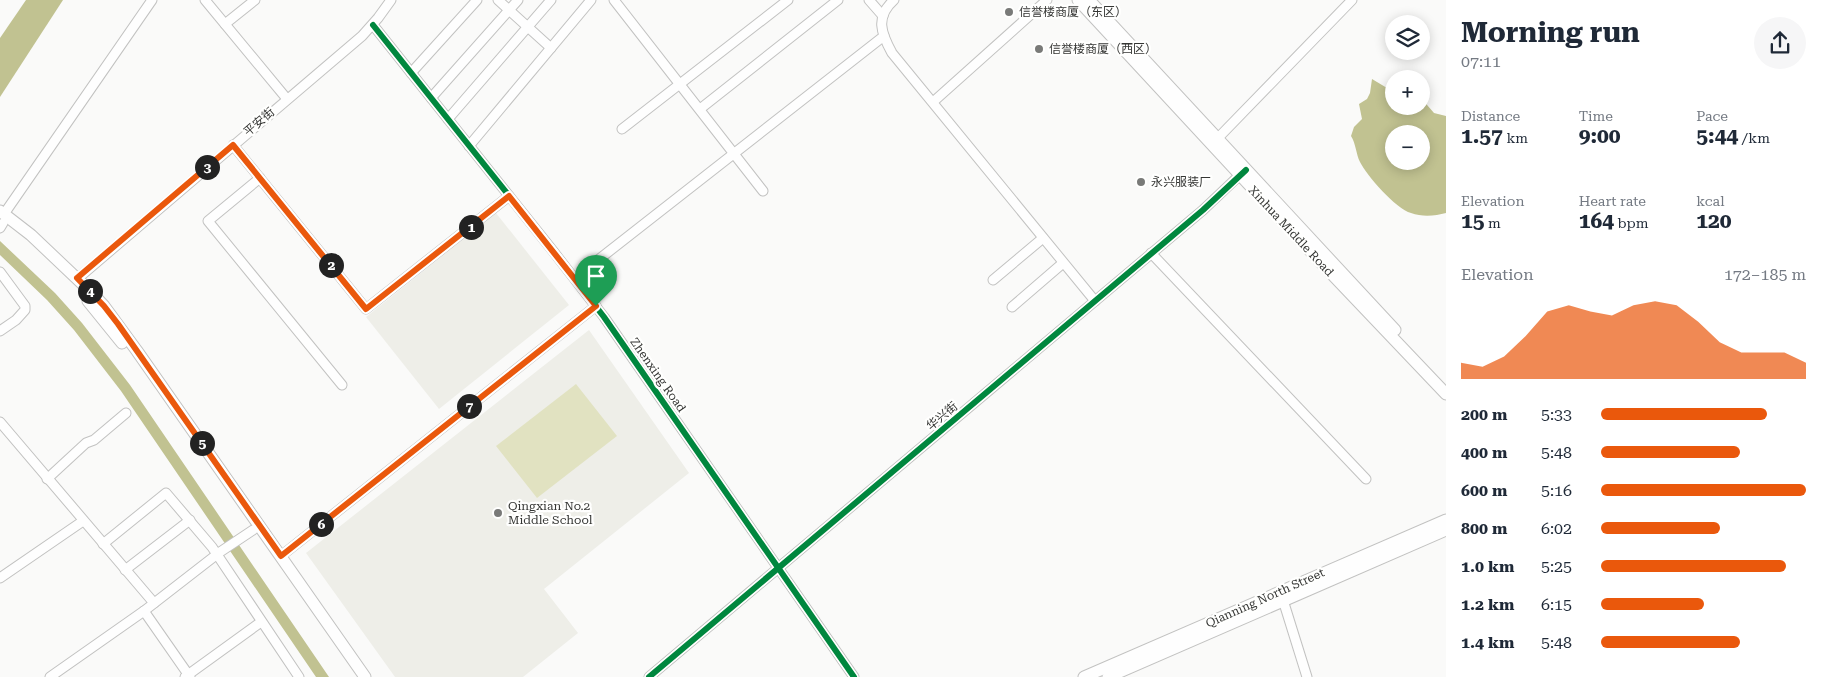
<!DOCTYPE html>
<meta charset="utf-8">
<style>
:root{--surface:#fff;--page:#f6f6f7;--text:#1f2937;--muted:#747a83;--accent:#ea580c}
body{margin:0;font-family:"Roboto Serif","Noto Sans SC",serif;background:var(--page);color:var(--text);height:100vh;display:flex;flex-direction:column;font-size:19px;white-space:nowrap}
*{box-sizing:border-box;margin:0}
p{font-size:16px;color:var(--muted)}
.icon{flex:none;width:28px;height:28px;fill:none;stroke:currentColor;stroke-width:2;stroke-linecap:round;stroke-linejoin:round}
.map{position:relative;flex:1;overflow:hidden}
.side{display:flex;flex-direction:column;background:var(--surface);width:375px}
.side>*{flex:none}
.tools{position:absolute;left:1385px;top:15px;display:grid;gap:10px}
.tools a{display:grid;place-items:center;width:45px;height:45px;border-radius:50%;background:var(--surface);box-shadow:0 2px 12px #0003;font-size:25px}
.pin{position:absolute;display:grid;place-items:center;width:42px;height:42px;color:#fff;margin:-51px -21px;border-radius:50% 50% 50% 0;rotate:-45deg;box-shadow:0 0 5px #0007}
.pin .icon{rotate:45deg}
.km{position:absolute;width:25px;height:25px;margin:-12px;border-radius:50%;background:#222;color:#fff;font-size:14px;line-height:25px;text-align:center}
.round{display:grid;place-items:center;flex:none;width:52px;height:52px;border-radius:26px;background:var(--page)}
.head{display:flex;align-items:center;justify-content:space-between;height:85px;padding:0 15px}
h1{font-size:28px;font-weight:700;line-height:38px}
.stats{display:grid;grid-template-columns:repeat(3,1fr);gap:8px;height:85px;padding:5px 15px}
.stats div{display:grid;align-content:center}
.stats b{font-size:21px;font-weight:700}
.stats small{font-size:14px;font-weight:400}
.stats p{font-size:14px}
.chart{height:140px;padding:10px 15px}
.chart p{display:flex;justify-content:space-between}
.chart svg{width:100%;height:90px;margin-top:5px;fill:var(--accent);opacity:.7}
ul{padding:0 15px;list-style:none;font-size:16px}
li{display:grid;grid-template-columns:80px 60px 1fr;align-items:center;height:38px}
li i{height:12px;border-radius:6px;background:var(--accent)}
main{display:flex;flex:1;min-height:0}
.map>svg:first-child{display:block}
.built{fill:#eeeee8}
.green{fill:#e1e2c1}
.water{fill:#c1c291;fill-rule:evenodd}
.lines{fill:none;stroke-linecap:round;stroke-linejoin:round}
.minor-casing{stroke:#c2c2c1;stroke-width:11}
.major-casing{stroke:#c2c2c1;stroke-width:13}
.minor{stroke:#fefefe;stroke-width:9}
.major{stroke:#fefefe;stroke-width:11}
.cycleway-casing{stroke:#fffffe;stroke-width:9}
.cycleway{stroke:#00873e;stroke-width:6}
.route-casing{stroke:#fff;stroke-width:10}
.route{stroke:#ea580c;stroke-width:6}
.poi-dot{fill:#797a78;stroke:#fffffe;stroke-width:2}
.labels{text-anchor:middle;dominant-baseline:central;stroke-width:4.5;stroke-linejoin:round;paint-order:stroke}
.poi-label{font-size:12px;fill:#343533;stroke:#fffffe;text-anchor:start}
.street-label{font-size:12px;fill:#343533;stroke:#fffffe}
</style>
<main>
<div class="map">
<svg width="1446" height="677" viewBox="0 0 1446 677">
<rect width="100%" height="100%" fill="#fafaf9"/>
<g class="built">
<polygon points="496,213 569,305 439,409 366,317"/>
<polygon points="589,330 689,473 544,589 578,633 523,677 395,677 306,553"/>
</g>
<polygon class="green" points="576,384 617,436 537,498 496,446"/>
<g class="water">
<polygon points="26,0 63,0 0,97 0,38"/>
<path d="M1372,79L1387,88L1394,85V106H1421V98L1434,113L1446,116V213C1435,216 1422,217 1411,213C1396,209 1367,176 1360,162C1356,154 1356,144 1351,136L1354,127L1362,119L1359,104L1367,99L1370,93ZM1394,134H1421V161H1394Z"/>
<polygon points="0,241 55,293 82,323 130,385 329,677 316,677 121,391 74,330 47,300 0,255"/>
</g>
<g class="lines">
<g class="minor-casing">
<g id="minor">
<polyline points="205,0 287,99"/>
<polyline points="498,0 551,48"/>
<polyline points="614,0 763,191"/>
<polyline points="869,0 883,16"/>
<path d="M894,0C875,17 881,33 892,53L1095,301"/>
<polyline points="225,24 255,0"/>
<polyline points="373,25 553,251 604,317 854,677"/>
<polyline points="411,73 477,0"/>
<polyline points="431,98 518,0"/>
<polyline points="933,102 1047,0"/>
<polyline points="700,109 838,0"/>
<polyline points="448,119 551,0"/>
<polyline points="622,129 788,0"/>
<polyline points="1217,139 1352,0"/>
<polyline points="233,145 366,309 509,196"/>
<polyline points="469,146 591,0"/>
<polyline points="260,178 208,221 342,385"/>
<polyline points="4,214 152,0"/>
<polyline points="0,228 3,223"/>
<polyline points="1151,253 1366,479"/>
<polyline points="0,272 25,306 25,310 16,320 0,331"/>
<polyline points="575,278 884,36"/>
<polyline points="77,279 362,36 378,18 391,0"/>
<polyline points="993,280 1043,238"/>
<polyline points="1012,307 1063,263"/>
<polyline points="0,422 154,603"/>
<polyline points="47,479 86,443 94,440 126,413"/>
<polyline points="103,544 166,493 212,547 299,677"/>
<polyline points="281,556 596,306"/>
<polyline points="125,570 190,520"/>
<polyline points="0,578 83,521"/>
<polyline points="1283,600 1307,677"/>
<polyline points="144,611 190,677"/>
<polyline points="50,677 144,611 220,552 253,530"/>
<polyline points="185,677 261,622"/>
<polyline points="649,677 1203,210 1243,172"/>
</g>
</g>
<g class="major-casing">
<g id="major">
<polyline points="1078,0 1329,271 1446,394"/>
<polyline points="1089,0 1395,330"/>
<polyline points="0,211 31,235 90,291 104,306 137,351 365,677"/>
<polyline points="88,301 122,343"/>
<polyline points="1084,677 1446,520"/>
<polyline points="1108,677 1446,530"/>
</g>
</g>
<use href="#minor" class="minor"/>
<use href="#major" class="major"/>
<g class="cycleway-casing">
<g id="cycleway">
<polyline points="373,25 553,251 604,317 854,677"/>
<polyline points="649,677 1203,210 1246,170"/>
</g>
</g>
<use href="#cycleway" class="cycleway"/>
</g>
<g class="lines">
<g class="route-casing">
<polygon id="route" points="233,145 366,309 509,196 596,306 281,556 118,324 104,306 77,278"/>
</g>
<use href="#route" class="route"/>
</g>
<g class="poi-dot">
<circle cx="1009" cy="12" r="5"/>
<circle cx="1039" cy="49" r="5"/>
<circle cx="1141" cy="182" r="5"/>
<circle cx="498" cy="513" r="5"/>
</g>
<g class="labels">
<g class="poi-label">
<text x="1019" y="12">信誉楼商厦（东区）</text>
<text x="1049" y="49">信誉楼商厦（西区）</text>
<text x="1151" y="182">永兴服装厂</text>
<text x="508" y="506">Qingxian No.2<tspan x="508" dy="14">Middle School</tspan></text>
</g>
<g class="street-label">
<text transform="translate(259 122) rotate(-41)">平安街</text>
<text transform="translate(1291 231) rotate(47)">Xinhua Middle Road</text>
<text transform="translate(658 375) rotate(55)">Zhenxing Road</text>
<text transform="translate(942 416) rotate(-40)">华兴街</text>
<text transform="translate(1265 598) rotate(-24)">Qianning North Street</text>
</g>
</g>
</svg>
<div class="tools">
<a><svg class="icon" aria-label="layers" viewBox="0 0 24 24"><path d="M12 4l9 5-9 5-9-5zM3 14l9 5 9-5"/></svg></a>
<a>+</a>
<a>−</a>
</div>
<div class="pin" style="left:596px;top:306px;background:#1e9e55"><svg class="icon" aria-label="arrive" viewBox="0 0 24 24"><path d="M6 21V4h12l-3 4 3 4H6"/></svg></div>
<b class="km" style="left:471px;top:227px">1</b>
<b class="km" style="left:331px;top:265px">2</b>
<b class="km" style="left:207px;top:167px">3</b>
<b class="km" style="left:90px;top:291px">4</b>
<b class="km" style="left:202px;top:443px">5</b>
<b class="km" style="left:321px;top:524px">6</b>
<b class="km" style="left:469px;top:406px">7</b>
</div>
<section class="side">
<div class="head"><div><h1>Morning run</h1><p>07:11</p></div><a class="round"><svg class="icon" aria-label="share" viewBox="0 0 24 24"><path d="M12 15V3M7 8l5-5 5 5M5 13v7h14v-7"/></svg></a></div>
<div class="stats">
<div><p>Distance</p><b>1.57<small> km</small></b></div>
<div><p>Time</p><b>9:00</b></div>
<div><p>Pace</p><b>5:44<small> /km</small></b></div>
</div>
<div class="stats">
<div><p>Elevation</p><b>15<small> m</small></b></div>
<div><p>Heart rate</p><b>164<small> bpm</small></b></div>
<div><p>kcal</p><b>120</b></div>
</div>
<div class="chart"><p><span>Elevation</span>172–185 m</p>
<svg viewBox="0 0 160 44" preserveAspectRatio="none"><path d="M0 44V36L10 38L20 33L30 23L40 11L50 8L60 11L70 13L80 8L90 6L100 8L110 16L120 26L130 31L140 31L150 31L160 36V44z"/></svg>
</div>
<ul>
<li><b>200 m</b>5:33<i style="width:81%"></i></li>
<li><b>400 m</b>5:48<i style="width:68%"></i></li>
<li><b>600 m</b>5:16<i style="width:100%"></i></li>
<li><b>800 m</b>6:02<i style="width:58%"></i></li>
<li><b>1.0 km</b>5:25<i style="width:90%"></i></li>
<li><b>1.2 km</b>6:15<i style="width:50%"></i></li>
<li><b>1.4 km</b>5:48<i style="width:68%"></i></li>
</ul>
</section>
</main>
